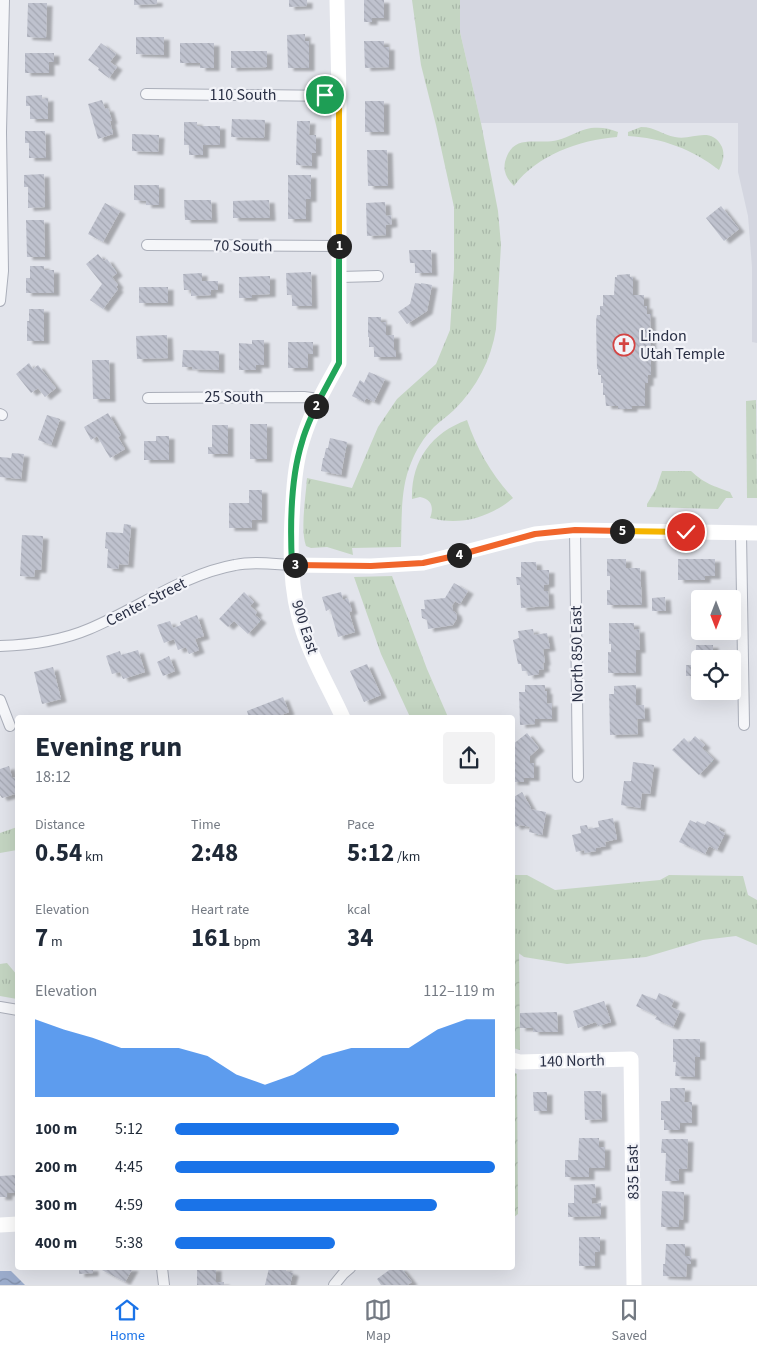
<!DOCTYPE html>
<meta charset="utf-8">
<style>
:root{--surface:#fff;--page:#f2f2f3;--text:#1f2937;--muted:#747a83;--line:#e0e1e3;--accent:#1a73e8}
body{margin:0;font-family:"Source Sans 3",sans-serif;background:var(--page);color:var(--text);height:100vh;display:flex;flex-direction:column;font-size:19px;white-space:nowrap}
*{box-sizing:border-box;margin:0}
p{font-size:16px;color:var(--muted)}
.icon{flex:none;width:28px;height:28px;fill:none;stroke:currentColor;stroke-width:2;stroke-linecap:round;stroke-linejoin:round}
.map{position:relative;flex:1;overflow:hidden}
.details{position:absolute;left:15px;top:715px;width:500px;height:555px;display:flex;flex-direction:column;background:var(--surface);border-radius:5px;box-shadow:0 5px 20px #0002}
.details>*{flex:none}
.needle{width:32px;rotate:180deg}
.controls{position:absolute;left:691px;top:590px;display:grid;gap:10px}
.controls a{display:grid;place-items:center;width:50px;height:50px;border-radius:5px;background:var(--surface);box-shadow:0 5px 20px #0002;font-size:25px}
.pin{position:absolute;display:grid;place-items:center;width:42px;height:42px;color:#fff;margin:-21px;border:2px solid #fff;border-radius:50%;box-shadow:0 1px 5px #0007}
.km{position:absolute;width:25px;height:25px;margin:-12px;border-radius:50%;background:#222;color:#fff;font-size:14px;line-height:25px;text-align:center}
.round{display:grid;place-items:center;flex:none;width:52px;height:52px;border-radius:5px;background:var(--page)}
.overview{display:flex;align-items:center;justify-content:space-between;height:85px;padding:0 20px}
h1{font-size:28px;font-weight:700;line-height:38px}
.stats{display:grid;grid-template-columns:repeat(3,1fr);gap:8px;height:85px;padding:5px 20px}
.stats div{display:grid;align-content:center}
.stats b{font-size:25px;font-weight:700}
.stats small{font-size:14px;font-weight:400}
.stats p{font-size:14px}
.chart{height:140px;padding:10px 20px}
.chart p{display:flex;justify-content:space-between}
.chart svg{width:100%;height:90px;margin-top:5px;fill:var(--accent);opacity:.7}
ul{padding:0 20px;list-style:none;font-size:16px}
li{display:grid;grid-template-columns:80px 60px 1fr;align-items:center;height:38px}
li i{height:12px;border-radius:6px;background:var(--accent)}
.dock{display:flex;justify-content:space-around;align-items:center;height:70px;border-top:1px solid var(--line);background:var(--surface);font-size:14px;color:var(--muted)}
.dock a{display:grid;justify-items:center;gap:2px}
.dock .selected{color:var(--accent)}
.map>svg:first-child{display:block}
.built{fill:#d4d6e0}
.grass{fill:url(#grass-tufts)}
.park{fill:url(#park-crowns)}
.water{fill:url(#water-waves)}
.building{fill:url(#building-back-hatch);filter:url(#shadow)}
.lines{fill:none;stroke-linecap:round;stroke-linejoin:round}
.street-casing{stroke:#aaaeb9;stroke-width:12}
.street{stroke:#f5f6f9;stroke-width:10}
.secondary{stroke:#fff;stroke-width:15}
.split-1-casing{stroke:#fff;stroke-width:10}
.split-2-casing{stroke:#fff;stroke-width:10}
.split-3-casing{stroke:#fff;stroke-width:10}
.split-4-casing{stroke:#fff;stroke-width:10}
.split-5-casing{stroke:#fff;stroke-width:10}
.split-6-casing{stroke:#fff;stroke-width:10}
.split-1{stroke:#f5b400;stroke-width:6}
.split-2{stroke:#22a559;stroke-width:6}
.split-3{stroke:#22a559;stroke-width:6}
.split-4{stroke:#f0652b;stroke-width:6}
.split-5{stroke:#f0652b;stroke-width:6}
.split-6{stroke:#f5b400;stroke-width:6}
.labels{text-anchor:middle;dominant-baseline:central;stroke-width:4.5;stroke-linejoin:round;paint-order:stroke}
.street-label{font-size:16px;fill:#292f44;stroke:#f2f3f8}
.poi-label{font-size:16px;fill:#292f44;stroke:#f2f3f8;text-anchor:start}
</style>
<div class="map">
<svg width="757" height="1285" viewBox="0 0 757 1285">
<defs>
<pattern id="grass-tufts" width="24" height="20" patternUnits="userSpaceOnUse" patternTransform="scale(1.25)"><rect width="24" height="20" fill="#c4d5c2"/><path d="M3 7l-1-3M5 7V3M7 7l1-3M15 17l-1-3M17 17v-4M19 17l1-3" fill="none" stroke="#a8b7a8"/></pattern>
<pattern id="park-crowns" width="20" height="18" patternUnits="userSpaceOnUse" patternTransform="scale(1.25)"><rect width="20" height="18" fill="#c4d5c2"/><path d="M2 6a3 3 0 1 1 6 0M12 15a3 3 0 1 1 6 0" fill="none" stroke="#a8b7a8"/></pattern>
<pattern id="water-waves" width="16" height="10" patternUnits="userSpaceOnUse" patternTransform="scale(1.25)"><rect width="16" height="10" fill="#9baccc"/><path d="M0 5q4-4 8 0t8 0" fill="none" stroke="#7e8ca7"/></pattern>
<pattern id="building-back-hatch" width="6" height="6" patternUnits="userSpaceOnUse" patternTransform="scale(1.25)"><rect width="6" height="6" fill="#bfc2ce"/><path d="M-1 5l2 2M0 0l6 6M5-1l2 2" fill="none" stroke="#a4a7b2"/></pattern>
<filter id="shadow"><feDropShadow dx="5.5" dy="3" stdDeviation="1" flood-color="#0004"/></filter>
</defs>
<rect width="100%" height="100%" fill="#e2e4eb"/>
<polygon class="built" points="460,0 757,0 757,343 752,342 752,267 748,216 738,172 738,123 481,123 460,32"/>
<g class="grass">
<path d="M412,0H460V32L481,123L498,211L501,245L496,329C491,360 477,387 454,410C448,416 440,421 434,427C424,437 416,450 411,463C400,489 402,519 401,547L352,548L353,555L327,547L311,548L306,546C300,529 306,496 307,478L352,488L378,427L397,399L436,364L450,330L454,269V207L436,125L421,65Z"/>
<path d="M641,127C656,127 662,135 675,137C692,141 711,125 722,147C725,155 723,162 719,170C692,149 662,138 628,136V132Z"/>
<path d="M591,128C601,127 609,128 618,132L617,137C579,140 537,155 514,186C507,179 503,172 505,162C513,131 538,146 558,140C569,137 579,130 591,128Z"/>
<polygon points="756,400 757,498 747,498 746,401"/>
<path d="M467,420C477,450 492,475 513,498C489,518 460,526 430,518C434,508 432,499 420,497L412,499C411,461 431,433 467,420Z"/>
<path d="M662,471H691C705,484 714,486 730,492L733,498H726L718,509L647,507V504L656,489Z"/>
<polygon points="392,576 427,669 448,717 410,717 381,654 354,577"/>
<polygon points="17,827 17,850 0,853 0,833"/>
<polygon points="513,875 527,875 555,890 660,880 669,875 743,876 748,895 757,900 757,945 736,936 703,940 646,957 567,964 524,957 513,949"/>
<polygon points="7,963 17,975 17,999 0,996 0,964"/>
</g>
<g class="park">
<polygon points="513,944 519,949 520,1050 513,1048"/>
<polygon points="513,1072 517,1074 518,1214 513,1218"/>
</g>
<polygon class="water" points="0,1271 11,1271 25,1285 0,1285"/>
<g class="building">
<polygon points="134,0 157,0 157,4 134,5"/>
<polygon points="289,0 307,0 307,6 289,7"/>
<polygon points="364,0 384,0 384,18 372,18 372,22 364,22"/>
<polygon points="28,3 47,3 46,38 27,37"/>
<polygon points="305,34 305,41 309,41 309,68 288,68 287,35"/>
<polygon points="136,37 164,37 164,55 136,54"/>
<polygon points="364,41 384,41 384,47 389,47 389,67 365,68"/>
<polygon points="101,43 116,54 110,62 117,67 109,78 98,70 99,68 88,60"/>
<polygon points="180,43 214,43 214,68 200,68 200,63 180,63"/>
<polygon points="231,51 267,51 267,67 231,68"/>
<polygon points="25,53 54,53 54,62 49,62 49,73 25,73"/>
<polygon points="42,95 42,99 48,98 48,119 30,119 30,106 26,106 26,96"/>
<polygon points="102,100 105,109 108,108 112,121 110,121 113,134 98,139 88,104"/>
<rect x="365" y="101" width="19" height="31"/>
<polygon points="232,119 265,120 264,138 231,137"/>
<polygon points="297,121 310,121 309,135 316,135 316,153 312,153 312,166 296,165"/>
<polygon points="184,122 197,122 197,126 220,126 220,145 203,145 203,155 189,155 189,145 184,145"/>
<polygon points="25,131 45,131 46,158 29,158 29,143 25,143"/>
<polygon points="132,134 159,135 158,152 132,151"/>
<polygon points="367,150 387,150 388,186 368,186"/>
<polygon points="44,174 45,207 28,208 28,187 24,187 24,175"/>
<polygon points="288,175 311,175 311,199 306,199 306,219 288,219"/>
<polygon points="134,185 159,185 159,205 146,205 146,201 134,200"/>
<polygon points="184,200 211,200 212,220 185,220"/>
<polygon points="269,200 270,218 233,218 233,201"/>
<polygon points="385,202 386,216 391,215 392,224 386,225 386,235 367,236 366,203"/>
<polygon points="105,203 120,211 103,242 88,234"/>
<polygon points="721,206 739,229 724,241 706,218"/>
<polygon points="26,220 44,220 45,257 27,257"/>
<polygon points="409,250 431,250 432,273 415,273 415,263 410,263"/>
<polygon points="98,254 104,261 107,259 117,273 112,277 118,285 116,287 118,289 103,309 90,300 102,284 86,264"/>
<polygon points="30,266 44,266 44,270 54,270 54,293 26,293 26,278 30,278"/>
<polygon points="311,272 312,306 292,306 292,295 287,295 286,273"/>
<polygon points="202,273 202,281 218,281 218,290 211,290 211,295 191,296 191,290 184,290 183,274"/>
<polygon points="630,274 630,277 633,277 633,295 644,295 644,306 647,306 647,314 650,314 651,368 651,375 648,375 648,383 645,383 645,406 632,406 632,409 618,409 618,406 606,406 605,395 603,395 603,383 601,383 601,375 598,375 598,369 597,369 596,321 597,315 600,315 600,306 603,306 603,295 614,295 615,277 617,277 617,275"/>
<polygon points="270,276 270,294 252,295 252,298 239,298 239,277"/>
<polygon points="415,283 421,284 421,283 432,285 427,311 407,324 398,312 410,304"/>
<rect x="139" y="287" width="29" height="16"/>
<polygon points="29,309 44,309 44,341 27,341 27,321 29,321"/>
<polygon points="368,317 381,317 381,322 386,322 386,335 394,335 394,350 396,350 396,357 374,357 374,347 369,347 369,337 368,337"/>
<polygon points="167,335 168,358 137,359 136,336"/>
<polygon points="252,340 264,340 264,365 256,365 256,370 239,370 239,343 252,344"/>
<polygon points="288,342 313,342 313,354 308,354 308,368 288,368"/>
<polygon points="183,350 219,351 219,370 192,369 193,367 182,367"/>
<polygon points="92,360 109,360 110,399 93,399"/>
<polygon points="29,363 33,369 38,365 56,388 45,397 38,388 31,393 16,374"/>
<polygon points="369,372 385,379 374,402 366,398 364,402 352,396 360,380 364,383"/>
<polygon points="108,413 121,435 118,437 125,449 110,458 97,436 91,440 84,427"/>
<polygon points="47,415 60,419 51,445 38,440"/>
<rect x="250" y="424" width="17" height="35"/>
<polygon points="212,425 228,425 228,454 208,454 208,447 212,447"/>
<polygon points="156,436 169,436 169,460 144,460 144,441 156,441"/>
<polygon points="330,438 347,442 341,475 321,471 323,458 324,458 326,448 328,448"/>
<polygon points="12,453 24,454 21,479 0,477 0,457 11,458"/>
<polygon points="249,490 262,490 262,520 252,520 252,528 229,528 229,503 249,503"/>
<polygon points="124,524 131,525 128,565 119,564 118,569 107,568 108,549 105,548 106,532 123,533"/>
<polygon points="22,535 43,536 41,570 35,570 34,577 20,576"/>
<polygon points="607,559 626,559 626,568 640,568 642,605 607,605 607,590 610,590 610,576 607,576"/>
<polygon points="678,559 715,559 715,576 705,576 705,580 678,580"/>
<polygon points="521,562 536,562 537,570 549,570 549,584 544,585 544,591 548,591 549,606 521,608 520,585 517,585 516,577 521,577"/>
<polygon points="454,583 468,591 460,604 455,601 452,606 453,611 456,613 457,618 453,625 428,629 427,620 422,618 421,609 425,609 424,600 445,598"/>
<polygon points="244,592 254,602 250,606 257,612 255,615 261,620 248,634 234,621 228,627 219,619"/>
<polygon points="341,592 343,600 348,598 352,611 349,612 355,632 338,637 330,609 326,611 322,597"/>
<polygon points="665,597 666,611 652,611 652,598"/>
<polygon points="197,615 204,636 195,639 199,650 189,654 186,647 178,650 174,639 164,643 157,625 170,621 173,628 181,625 180,622"/>
<polygon points="609,623 634,623 634,630 639,629 640,650 636,650 636,673 608,673 608,652 611,652 611,644 609,644"/>
<polygon points="533,629 534,635 547,633 550,648 543,649 545,662 543,663 544,669 539,670 539,674 528,676 527,671 522,671 521,664 518,664 513,640 519,638 518,631"/>
<polygon points="696,645 713,645 713,659 700,659 700,691 695,691 695,676 686,676 686,665 696,665"/>
<polygon points="138,650 145,672 123,679 120,672 112,674 106,656 120,651 121,655"/>
<polygon points="169,656 175,671 163,676 157,662"/>
<polygon points="367,664 381,695 364,702 350,671"/>
<polygon points="53,667 61,699 42,704 34,672"/>
<polygon points="525,685 545,685 545,691 547,691 547,704 552,703 552,719 535,719 535,724 520,725 519,692 525,692"/>
<polygon points="636,685 636,705 644,705 645,719 637,719 638,734 610,735 609,694 614,694 614,686"/>
<polygon points="283,697 289,712 274,718 249,718 247,711"/>
<polygon points="527,733 539,748 530,756 530,763 534,763 534,778 524,778 524,782 512,782 512,745"/>
<polygon points="695,736 705,745 702,748 714,759 699,775 672,750 684,738 689,743"/>
<polygon points="633,762 654,765 650,794 642,793 640,808 621,805 624,781 631,781"/>
<polygon points="9,766 12,777 15,778 18,787 18,793 2,798 0,795 0,769"/>
<polygon points="522,792 531,808 529,809 546,812 542,835 529,832 530,827 520,825 516,827 512,821 512,798"/>
<polygon points="613,818 617,839 605,842 606,846 596,848 596,851 585,853 584,850 576,852 572,835 581,833 580,826 587,825 588,829 599,827 598,821"/>
<polygon points="690,820 696,823 697,821 705,825 707,821 720,827 719,830 725,833 717,850 709,846 705,854 679,842"/>
<polygon points="659,993 674,1000 671,1007 680,1011 673,1027 655,1019 657,1016 636,1006 642,994 656,1000"/>
<polygon points="604,1001 611,1022 598,1026 596,1022 578,1028 573,1011"/>
<polygon points="557,1012 558,1032 533,1032 533,1028 520,1028 520,1013"/>
<polygon points="673,1039 700,1039 700,1057 695,1057 695,1077 675,1076 676,1062 673,1062"/>
<polygon points="670,1088 685,1088 684,1102 692,1102 692,1123 680,1123 680,1130 664,1130 664,1120 661,1120 661,1101 670,1101"/>
<polygon points="584,1091 601,1091 602,1119 585,1120"/>
<polygon points="533,1092 547,1092 547,1111 534,1111"/>
<polygon points="579,1138 599,1138 599,1147 605,1147 605,1168 589,1168 589,1177 565,1177 565,1160 578,1160"/>
<polygon points="662,1139 688,1139 687,1169 679,1169 679,1181 665,1181 666,1153 661,1153"/>
<polygon points="16,1175 16,1193 7,1193 7,1197 0,1197 0,1176"/>
<polygon points="595,1184 596,1197 592,1198 592,1204 601,1203 601,1216 568,1217 568,1203 574,1203 574,1185"/>
<polygon points="662,1191 684,1192 683,1220 679,1220 679,1227 661,1227"/>
<polygon points="579,1237 600,1237 600,1252 595,1252 595,1266 579,1266"/>
<polygon points="666,1244 685,1244 685,1256 691,1256 691,1264 687,1264 686,1277 663,1276 663,1264 665,1264"/>
<polygon points="79,1268 93,1268 93,1273 79,1274"/>
<polygon points="101,1268 133,1268 125,1282 100,1269"/>
<polygon points="216,1268 216,1282 224,1282 224,1285 197,1285 197,1269"/>
<polygon points="269,1268 287,1268 286,1271 293,1273 290,1285 265,1285"/>
<polygon points="392,1268 401,1268 412,1282 407,1285 381,1285 377,1279"/>
</g>
<g class="lines">
<g class="street-casing">
<g id="street">
<polyline points="146,94 339,96"/>
<polyline points="147,245 339,246"/>
<polyline points="340,277 378,276"/>
<polyline points="0,301 3,271 1,132 4,0"/>
<polyline points="148,398 304,397 319,399"/>
<polyline points="0,414 2,415"/>
<polyline points="575,530 578,777"/>
<polyline points="741,533 744,725"/>
<path d="M0,646C31,645 61,641 89,629C137,609 184,574 235,565C253,561 273,564 292,565"/>
<polyline points="0,700 10,726"/>
<polyline points="0,1007 18,1010"/>
<polyline points="162,1268 164,1285"/>
<polyline points="334,1285 343,1274 350,1268"/>
</g>
</g>
<use href="#street" class="street"/>
<g class="secondary">
<path d="M337,0L339,96V363C325,388 310,414 302,442C296,461 294,482 293,502C290,544 289,590 303,631C313,661 330,689 343,718"/>
<polyline points="292,565 371,566 423,563 535,534 575,530 757,533"/>
<polyline points="512,1060 520,1062 631,1059 634,1285"/>
<polyline points="0,1225 18,1224"/>
</g>
</g>
<g class="lines">
<g class="split-1-casing">
<polyline id="split-1" points="325,95 339,96 339,246"/>
</g>
<g class="split-2-casing">
<polyline id="split-2" points="316,406 339,363 339,246"/>
</g>
<g class="split-3-casing">
<path id="split-3" d="M295,565H292C290,526 290,480 302,442C305,430 311,418 316,406"/>
</g>
<g class="split-4-casing">
<polyline id="split-4" points="295,565 371,566 423,563 459,555"/>
</g>
<g class="split-5-casing">
<polyline id="split-5" points="459,555 535,534 575,530 622,531"/>
</g>
<g class="split-6-casing">
<polyline id="split-6" points="622,531 686,532"/>
</g>
<use href="#split-1" class="split-1"/>
<use href="#split-2" class="split-2"/>
<use href="#split-3" class="split-3"/>
<use href="#split-4" class="split-4"/>
<use href="#split-5" class="split-5"/>
<use href="#split-6" class="split-6"/>
</g>
<defs>
<g id="church-ring" transform="scale(1.125)"><circle r="9.5" fill="#f2f3f8" stroke="#d44342" stroke-width="1.5"/><path d="M-1.2-6h2.4v3.5h3.3v2.4h-3.3V6h-2.4V-.1h-3.3v-2.4h3.3Z" fill="#d44342"/></g>
</defs>
<g fill-rule="evenodd">
<use href="#church-ring" x="624" y="345"/>
</g>
<g class="labels">
<g class="street-label">
<text x="243" y="95">110 South</text>
<text transform="translate(243 246) rotate(1)">70 South</text>
<text x="234" y="397">25 South</text>
<text transform="translate(146 602) rotate(-27)">Center Street</text>
<text transform="translate(305 627) rotate(72)">900 East</text>
<text transform="translate(577 654) rotate(-91)">North 850 East</text>
<text transform="translate(572 1061) rotate(-1)">140 North</text>
<text transform="translate(633 1172) rotate(-91)">835 East</text>
</g>
<g class="poi-label">
<text x="640" y="336">Lindon<tspan x="640" dy="18">Utah Temple</tspan></text>
</g>
</g>
</svg>
<div class="controls">
<a><svg class="needle" viewBox="-14 -14 28 28"><path d="M0-13l5 13h-10z" fill="#e53935"/><path d="M0 13l5-13h-10z" fill="#747a83"/></svg></a>
<a><svg class="icon" aria-label="locate" viewBox="0 0 24 24"><circle cx="12" cy="12" r="6"/><path d="M12 2v4M12 18v4M2 12h4M18 12h4"/></svg></a>
</div>
<div class="pin" style="left:325px;top:95px;background:#1e9e55"><svg class="icon" aria-label="arrive" viewBox="0 0 24 24"><path d="M6 21V4h12l-3 4 3 4H6"/></svg></div>
<div class="pin" style="left:686px;top:532px;background:#d93025"><svg class="icon" aria-label="check" viewBox="0 0 24 24"><path d="M5 12l5 5 9-10"/></svg></div>
<b class="km" style="left:339px;top:246px">1</b>
<b class="km" style="left:316px;top:406px">2</b>
<b class="km" style="left:295px;top:565px">3</b>
<b class="km" style="left:459px;top:555px">4</b>
<b class="km" style="left:622px;top:531px">5</b>
<section class="details">
<div class="overview"><div><h1>Evening run</h1><p>18:12</p></div><a class="round"><svg class="icon" aria-label="share" viewBox="0 0 24 24"><path d="M12 15V3M7 8l5-5 5 5M5 13v7h14v-7"/></svg></a></div>
<div class="stats">
<div><p>Distance</p><b>0.54<small> km</small></b></div>
<div><p>Time</p><b>2:48</b></div>
<div><p>Pace</p><b>5:12<small> /km</small></b></div>
</div>
<div class="stats">
<div><p>Elevation</p><b>7<small> m</small></b></div>
<div><p>Heart rate</p><b>161<small> bpm</small></b></div>
<div><p>kcal</p><b>34</b></div>
</div>
<div class="chart"><p><span>Elevation</span>112–119 m</p>
<svg viewBox="0 0 160 44" preserveAspectRatio="none"><path d="M0 44V6L10 11L20 15L30 20L40 20L50 20L60 24L70 33L80 38L90 33L100 24L110 20L120 20L130 20L140 11L150 6L160 6V44z"/></svg>
</div>
<ul>
<li><b>100 m</b>5:12<i style="width:70%"></i></li>
<li><b>200 m</b>4:45<i style="width:100%"></i></li>
<li><b>300 m</b>4:59<i style="width:82%"></i></li>
<li><b>400 m</b>5:38<i style="width:50%"></i></li>
</ul>
</section>
</div>
<nav class="dock">
<a class="selected"><svg class="icon" aria-label="home" viewBox="0 0 24 24"><path d="M3 11l9-7 9 7M6 9v11h12V9"/></svg>Home</a>
<a><svg class="icon" aria-label="map" viewBox="0 0 24 24"><path d="M3 6l6-2 6 2 6-2v14l-6 2-6-2-6 2zM9 4v14M15 6v14"/></svg>Map</a>
<a><svg class="icon" aria-label="saved" viewBox="0 0 24 24"><path d="M7 4h10v16l-5-4-5 4z"/></svg>Saved</a>
</nav>
